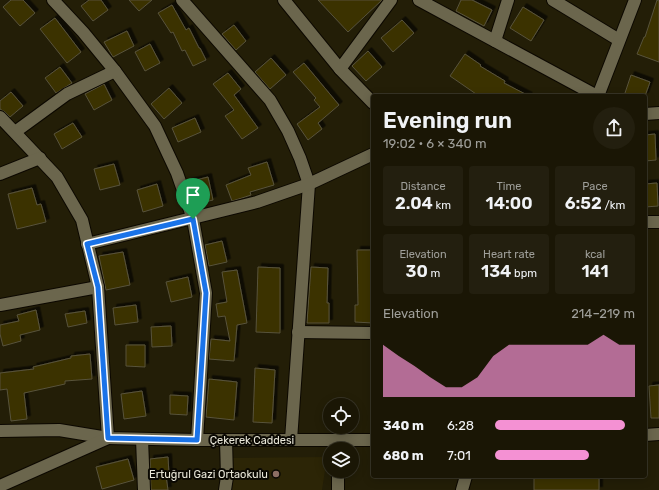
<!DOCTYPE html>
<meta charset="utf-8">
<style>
:root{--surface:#1a1605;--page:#231f0f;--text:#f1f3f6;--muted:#9f9f9a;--line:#383527;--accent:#f491d3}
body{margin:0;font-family:Rubik,sans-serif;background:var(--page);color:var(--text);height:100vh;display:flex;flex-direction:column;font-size:15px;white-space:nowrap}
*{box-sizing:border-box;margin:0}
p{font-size:13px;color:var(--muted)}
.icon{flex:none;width:22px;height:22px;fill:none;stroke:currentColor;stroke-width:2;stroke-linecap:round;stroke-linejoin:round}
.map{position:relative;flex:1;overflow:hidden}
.drawer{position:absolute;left:371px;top:94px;width:276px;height:384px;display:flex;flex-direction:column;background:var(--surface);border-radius:4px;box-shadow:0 2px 10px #0003,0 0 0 1px var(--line)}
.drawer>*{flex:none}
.buttons{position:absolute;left:323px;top:398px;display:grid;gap:8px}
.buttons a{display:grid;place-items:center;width:36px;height:36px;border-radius:50%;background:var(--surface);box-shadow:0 2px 10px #0003,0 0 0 1px var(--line);font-size:20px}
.pin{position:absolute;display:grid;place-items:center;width:34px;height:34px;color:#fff;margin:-41px -17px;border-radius:50% 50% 50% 0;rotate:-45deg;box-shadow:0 0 4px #0007}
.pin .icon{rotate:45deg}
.round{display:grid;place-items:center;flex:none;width:42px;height:42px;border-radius:21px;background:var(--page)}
.overview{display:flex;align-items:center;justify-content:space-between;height:68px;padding:0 12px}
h1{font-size:22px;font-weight:600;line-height:30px}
.stats{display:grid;grid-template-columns:repeat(3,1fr);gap:6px;height:68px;padding:4px 12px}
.stats div{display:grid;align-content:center;border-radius:4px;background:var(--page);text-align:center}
.stats b{font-size:17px;font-weight:600}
.stats small{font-size:11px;font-weight:400}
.stats p{font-size:11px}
.chart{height:112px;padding:8px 12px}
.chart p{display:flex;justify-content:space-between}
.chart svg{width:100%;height:72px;margin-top:4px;fill:var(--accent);opacity:.7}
ul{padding:0 12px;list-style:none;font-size:13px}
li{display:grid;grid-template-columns:64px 48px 1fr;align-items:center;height:30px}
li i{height:10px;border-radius:5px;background:var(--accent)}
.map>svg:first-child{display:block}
.built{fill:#2c2506}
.building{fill:#3a3000;stroke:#58533b;filter:url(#shadow)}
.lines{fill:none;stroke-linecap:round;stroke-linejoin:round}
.minor-casing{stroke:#0c0800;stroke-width:14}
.minor{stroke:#6b664d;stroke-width:12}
.route-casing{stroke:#fff;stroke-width:8}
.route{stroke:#1a73e8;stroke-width:5}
.education-dot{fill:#8d6e63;stroke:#0a0802;stroke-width:1.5}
.labels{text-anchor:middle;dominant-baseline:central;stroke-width:4;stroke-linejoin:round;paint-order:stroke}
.street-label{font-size:11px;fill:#e9e7d9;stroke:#0a0802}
.poi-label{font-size:11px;fill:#e9e7d9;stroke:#0a0802;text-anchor:end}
</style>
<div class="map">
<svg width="659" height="490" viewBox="0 0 659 490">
<defs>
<filter id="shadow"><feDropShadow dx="3.5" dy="-3.5" stdDeviation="0" flood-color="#0009"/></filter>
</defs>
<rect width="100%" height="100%" fill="#231e07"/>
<polygon class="built" points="327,457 322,490 226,490 231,458"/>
<g class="building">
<polygon points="11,0 23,0 35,13 20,26 3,7"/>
<polygon points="89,0 101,0 108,10 93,21 81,6"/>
<polygon points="129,0 152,0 139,11"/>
<polygon points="318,0 382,0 348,32"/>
<polygon points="461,0 472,0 492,10 484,26 456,11"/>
<polygon points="657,0 659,1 659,62 637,54 644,37 645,37"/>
<polygon points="172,5 186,30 189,28 199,48 200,48 206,60 193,66 185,50 182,51 173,32 171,33 158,13"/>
<polygon points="523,7 544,20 531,41 510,28"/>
<polygon points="55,18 81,52 67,63 40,29"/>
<polygon points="402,20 414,33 393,52 381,38"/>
<polygon points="234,25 246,41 236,50 222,34"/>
<polygon points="127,31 134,46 113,57 104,42"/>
<polygon points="150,44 160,63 145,71 135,52"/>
<polygon points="368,51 382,67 366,81 352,66"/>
<polygon points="465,54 481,65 480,66 505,81 504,83 529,96 479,96 450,76"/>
<polygon points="271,58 286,75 270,89 255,72"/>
<polygon points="304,63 339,105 318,123 322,129 308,140 297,124 320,107 314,100 316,98 293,72"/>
<polygon points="60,67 72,83 56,93 45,78"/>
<polygon points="228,73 241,89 234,95 258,128 242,139 225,116 234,110 213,84"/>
<polygon points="631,75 650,82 645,96 624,96"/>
<polygon points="104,84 112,100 94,110 85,94"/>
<polygon points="169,88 182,103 164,119 151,104"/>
<polygon points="11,92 23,106 10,117 5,112 0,109 0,101"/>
<polygon points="195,118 201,132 178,142 172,128"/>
<polygon points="73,123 82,137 62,149 54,134"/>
<polygon points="655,134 656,160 645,161 645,135"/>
<polygon points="267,162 274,185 250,192 251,195 245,197 232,201 226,185 251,175 248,168"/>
<polygon points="114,164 120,185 100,190 94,169"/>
<polygon points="208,177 213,200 196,204 188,182"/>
<polygon points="657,183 658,206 645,207 645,184"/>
<polygon points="157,184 163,206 143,212 137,190"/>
<polygon points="32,188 37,205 41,204 46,222 17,229 8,194"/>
<polygon points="222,241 227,262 209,266 205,245"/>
<polygon points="357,250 373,250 373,323 355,322 355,305 358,305"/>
<polygon points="123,252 130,285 106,290 99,256"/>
<polygon points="258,267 280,268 280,333 256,332"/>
<polygon points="311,267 328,268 327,303 329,303 329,323 307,323"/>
<polygon points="237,270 247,323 237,325 234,361 209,359 211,339 230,341 225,316 218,317 216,304 227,302 222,272"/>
<polygon points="188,277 192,297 171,302 166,282"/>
<polygon points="136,305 138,322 115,325 113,308"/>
<polygon points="36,310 40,330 20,335 21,341 3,346 0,334 0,325 19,321 17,315"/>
<polygon points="85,311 87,323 68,327 65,314"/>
<polygon points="171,326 172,346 152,347 151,327"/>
<polygon points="126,345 145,345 145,367 126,366"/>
<polygon points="90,354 92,379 65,381 65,384 24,393 27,419 11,421 7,389 0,390 0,373 34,369 33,367 71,358 71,356"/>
<polygon points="255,368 275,370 272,423 253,422"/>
<polygon points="209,379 237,382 234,420 206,417"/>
<polygon points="659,385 659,418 651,418 649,386"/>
<polygon points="142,391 146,416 124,419 121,394"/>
<polygon points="170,395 188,396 187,415 170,414"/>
<polygon points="168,457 169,475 166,476 168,490 151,490 150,459"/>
<polygon points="128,459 134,480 102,489 96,467"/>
<rect x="534" y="476" width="65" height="14"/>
</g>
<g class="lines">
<g class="minor-casing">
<g id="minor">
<polyline points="53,0 83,32 115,71 155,126 177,173 193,219 206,293 197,440"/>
<polyline points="182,0 270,100 288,131 300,158 309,184 291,440"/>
<polyline points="284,0 340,69 373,103"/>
<polyline points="419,0 597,96"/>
<polyline points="553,0 619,40"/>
<polyline points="495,41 508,0"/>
<polyline points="340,69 391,0"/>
<polyline points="598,96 635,0"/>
<polyline points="645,114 659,113"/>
<polyline points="0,117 57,177 82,220 98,287 108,438"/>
<polyline points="15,132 67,94 115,71"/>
<polyline points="0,174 40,158"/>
<polyline points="645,222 659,222"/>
<polyline points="87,244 257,202 309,184 373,154"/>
<polyline points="0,305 98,287"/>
<polyline points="298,332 373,333"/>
<polyline points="0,431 59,430 108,438 197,440 373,440"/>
<polyline points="645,435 659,434"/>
<polyline points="142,439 144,490"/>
<polyline points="0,486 108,438"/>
<polyline points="225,490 227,477 226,440"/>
<polyline points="338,490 338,471"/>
<polyline points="462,490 466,476"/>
</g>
</g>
<use href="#minor" class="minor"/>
</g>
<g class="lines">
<g class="route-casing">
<polygon id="route" points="193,219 206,293 197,440 108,438 98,287 87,244"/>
</g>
<use href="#route" class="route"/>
</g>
<circle class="education-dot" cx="276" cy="474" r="4"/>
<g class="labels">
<g class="street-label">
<text x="252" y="440">Çekerek Caddesi</text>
</g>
<g class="poi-label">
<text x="268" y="474">Ertuğrul Gazi Ortaokulu</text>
</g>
</g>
</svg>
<div class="buttons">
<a><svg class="icon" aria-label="locate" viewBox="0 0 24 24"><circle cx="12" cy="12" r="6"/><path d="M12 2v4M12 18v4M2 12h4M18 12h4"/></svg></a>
<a><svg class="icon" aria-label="layers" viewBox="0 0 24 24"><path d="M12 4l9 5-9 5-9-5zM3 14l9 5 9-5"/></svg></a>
</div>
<div class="pin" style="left:193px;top:219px;background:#1e9e55"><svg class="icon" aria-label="arrive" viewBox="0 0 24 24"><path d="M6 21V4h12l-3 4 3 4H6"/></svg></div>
<section class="drawer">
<div class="overview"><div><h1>Evening run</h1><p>19:02 · 6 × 340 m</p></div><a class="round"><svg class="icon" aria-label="share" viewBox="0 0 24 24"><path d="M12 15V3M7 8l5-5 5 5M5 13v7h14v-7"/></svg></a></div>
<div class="stats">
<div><p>Distance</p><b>2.04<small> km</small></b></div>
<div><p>Time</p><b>14:00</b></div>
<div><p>Pace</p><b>6:52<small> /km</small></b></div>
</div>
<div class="stats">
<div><p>Elevation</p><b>30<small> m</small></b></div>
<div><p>Heart rate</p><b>134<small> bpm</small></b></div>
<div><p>kcal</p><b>141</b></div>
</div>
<div class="chart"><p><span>Elevation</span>214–219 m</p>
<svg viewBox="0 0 160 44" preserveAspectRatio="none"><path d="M0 44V12L10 19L20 25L30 32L40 38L50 38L60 32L70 19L80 12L90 12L100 12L110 12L120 12L130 12L140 6L150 12L160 12V44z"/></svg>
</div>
<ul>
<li><b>340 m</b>6:28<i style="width:93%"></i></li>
<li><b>680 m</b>7:01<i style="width:67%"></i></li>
</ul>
</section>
</div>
